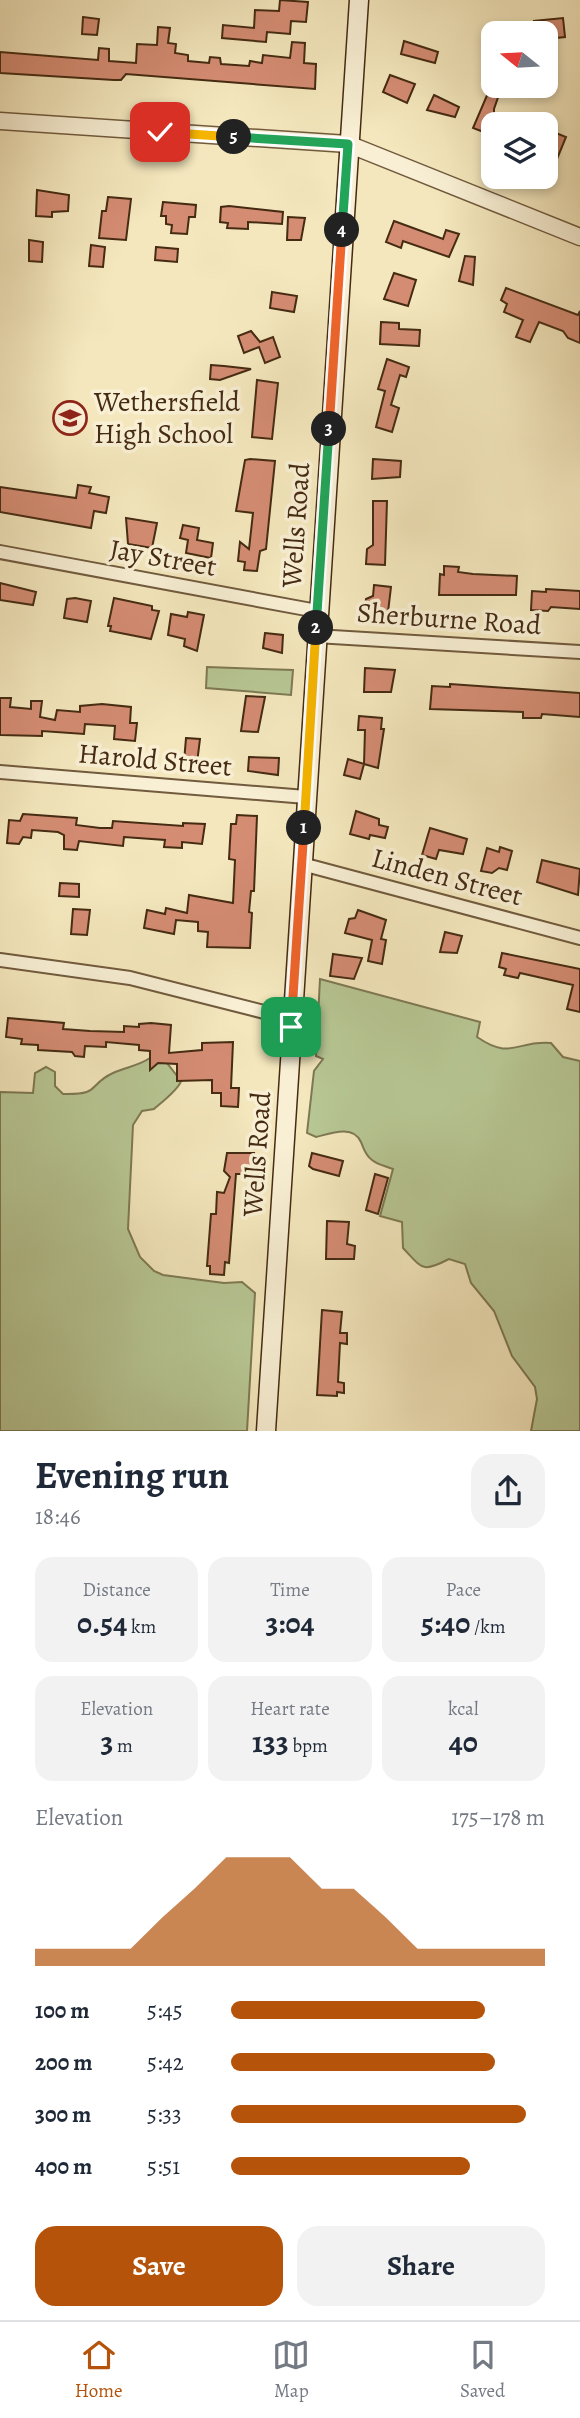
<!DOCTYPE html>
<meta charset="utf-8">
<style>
:root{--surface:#fff;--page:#f2f2f3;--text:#1f2937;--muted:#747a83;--line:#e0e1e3;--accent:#b45309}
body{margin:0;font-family:Alegreya,serif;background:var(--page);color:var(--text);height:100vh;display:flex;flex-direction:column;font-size:26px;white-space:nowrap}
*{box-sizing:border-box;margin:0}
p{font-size:23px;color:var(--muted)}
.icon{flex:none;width:38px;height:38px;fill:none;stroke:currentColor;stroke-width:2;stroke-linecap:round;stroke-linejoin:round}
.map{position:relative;height:1431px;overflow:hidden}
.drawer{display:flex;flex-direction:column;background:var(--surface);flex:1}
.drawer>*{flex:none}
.needle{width:46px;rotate:288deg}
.fabs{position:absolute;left:481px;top:21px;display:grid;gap:14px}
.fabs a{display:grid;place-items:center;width:77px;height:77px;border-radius:14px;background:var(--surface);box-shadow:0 4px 10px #0003;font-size:35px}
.pin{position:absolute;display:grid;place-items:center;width:60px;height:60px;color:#fff;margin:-30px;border-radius:14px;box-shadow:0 4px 10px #0006}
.km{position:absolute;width:35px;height:35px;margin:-18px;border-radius:50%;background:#222;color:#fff;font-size:19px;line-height:35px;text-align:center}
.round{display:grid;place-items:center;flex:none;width:74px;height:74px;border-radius:21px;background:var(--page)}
.head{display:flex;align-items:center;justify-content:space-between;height:119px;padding:0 35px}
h1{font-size:38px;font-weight:700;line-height:52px}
.metrics{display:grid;grid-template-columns:repeat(3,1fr);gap:10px;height:119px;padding:7px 35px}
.metrics div{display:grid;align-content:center;border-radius:18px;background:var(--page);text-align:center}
.metrics b{font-size:30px;font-weight:700}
.metrics small{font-size:19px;font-weight:400}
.metrics p{font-size:19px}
.chart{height:196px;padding:14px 35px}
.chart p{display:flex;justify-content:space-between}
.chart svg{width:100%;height:126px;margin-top:7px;fill:var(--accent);opacity:.7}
.primary-button{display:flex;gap:14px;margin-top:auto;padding:14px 35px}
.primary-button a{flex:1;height:80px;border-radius:21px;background:var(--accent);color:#fff;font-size:28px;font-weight:700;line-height:80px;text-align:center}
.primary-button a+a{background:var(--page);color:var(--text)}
ul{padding:0 35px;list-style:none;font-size:23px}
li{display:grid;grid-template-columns:112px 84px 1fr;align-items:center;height:52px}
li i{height:18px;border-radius:9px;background:var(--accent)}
.tab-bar{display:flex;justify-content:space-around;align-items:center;height:98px;border-top:2px solid var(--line);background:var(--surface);font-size:19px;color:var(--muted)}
.tab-bar a{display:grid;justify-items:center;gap:4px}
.tab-bar .selected{color:var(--accent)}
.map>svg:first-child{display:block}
.green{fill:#b7c794;stroke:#7e7953;stroke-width:2}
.building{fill:#d48c73;stroke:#452b12;stroke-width:2}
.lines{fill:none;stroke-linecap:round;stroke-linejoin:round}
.minor-casing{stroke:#715a3d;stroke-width:16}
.tertiary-casing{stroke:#715a3d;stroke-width:19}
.secondary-casing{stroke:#452b12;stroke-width:21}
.minor{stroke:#f8efd4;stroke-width:12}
.tertiary{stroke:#f8efd4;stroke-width:16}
.secondary{stroke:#f8efd4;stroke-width:18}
.split-1-casing{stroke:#fff;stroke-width:14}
.split-2-casing{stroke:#fff;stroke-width:14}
.split-3-casing{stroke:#fff;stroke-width:14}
.split-4-casing{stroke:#fff;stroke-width:14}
.split-5-casing{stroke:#fff;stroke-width:14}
.split-6-casing{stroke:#fff;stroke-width:14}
.split-1{stroke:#f0652b;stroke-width:9}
.split-2{stroke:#f5b400;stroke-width:9}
.split-3{stroke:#22a559;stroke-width:9}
.split-4{stroke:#f0652b;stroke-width:9}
.split-5{stroke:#22a559;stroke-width:9}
.split-6{stroke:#f5b400;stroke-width:9}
.labels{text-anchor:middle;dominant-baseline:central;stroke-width:7;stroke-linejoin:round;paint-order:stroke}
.poi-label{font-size:28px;fill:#452b12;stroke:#f8efd4;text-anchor:start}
.street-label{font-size:28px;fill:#452b12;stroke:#f8efd4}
</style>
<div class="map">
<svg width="580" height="1431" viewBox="0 0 580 1431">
<rect width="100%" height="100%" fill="#f4e7bd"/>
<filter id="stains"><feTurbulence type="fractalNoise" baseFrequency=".00286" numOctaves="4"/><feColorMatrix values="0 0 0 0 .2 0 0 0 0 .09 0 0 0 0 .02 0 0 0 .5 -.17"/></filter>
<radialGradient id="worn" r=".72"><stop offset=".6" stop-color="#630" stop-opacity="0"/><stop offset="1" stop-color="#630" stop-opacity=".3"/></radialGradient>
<g class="green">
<polygon points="207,667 293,670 291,695 206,688"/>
<path d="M320,979L480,1022L477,1037C512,1061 516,1040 551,1043L563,1057L580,1061V1431H531L537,1399L535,1387L512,1356L494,1311L471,1283L465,1264L449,1259C422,1273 423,1269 403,1248L402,1222L380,1216L393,1169C386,1166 378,1165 372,1160C365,1155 364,1149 361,1142C353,1124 329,1134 316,1137L307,1133L314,1071L323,1059L316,1056Z"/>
<path d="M150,1058H163L181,1081C179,1089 161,1103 154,1109L142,1111L133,1125L128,1229L140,1257L154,1271L163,1275L224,1283L242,1282L255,1293L247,1431H0V1092L33,1093L35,1073L46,1067L55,1072V1086L63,1094C102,1095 87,1085 113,1073C126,1067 138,1066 150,1058Z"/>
</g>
<g class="building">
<polygon points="280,0 308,2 306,22 291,21 290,34 267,32 266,42 222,38 223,25 254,28 255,10 279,11"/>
<polygon points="83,17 99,19 97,35 82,34"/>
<polygon points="563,18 565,37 546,39 546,33 535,33 534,21"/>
<polygon points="158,27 170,28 168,43 176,44 175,53 188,55 188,61 209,63 210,57 220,58 221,64 249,66 250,61 262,63 263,55 290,58 292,42 305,43 304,63 316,64 315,89 126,74 121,80 114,80 0,73 0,52 98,60 99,48 109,49 109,61 136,63 137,44 157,45"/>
<polygon points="404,41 438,52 435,63 401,54"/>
<polygon points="390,75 415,84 407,103 383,92"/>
<polygon points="491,86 502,86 494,109 494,136 473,128"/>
<polygon points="434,95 459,107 455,117 427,110"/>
<polygon points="546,129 566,137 557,159 546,155"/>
<polygon points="37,190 69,195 68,211 52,212 52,217 36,216"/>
<polygon points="108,197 131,199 126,240 99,238 102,211 106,211"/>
<polygon points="163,202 196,205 195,217 189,217 187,234 171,233 172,225 166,224 166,216 161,216"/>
<polygon points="229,206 283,212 282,224 248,222 248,229 227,228 228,223 220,222 221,207"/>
<polygon points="288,217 305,218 301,240 287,240"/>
<polygon points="394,221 443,239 446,230 459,234 449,257 403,241 401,248 386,242"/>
<polygon points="29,240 43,242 42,262 29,261"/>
<polygon points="91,245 105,247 103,267 89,266"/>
<polygon points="156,247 178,249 177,262 155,260"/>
<polygon points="465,256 475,257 473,285 459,281"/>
<polygon points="394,273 416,280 408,306 384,299"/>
<polygon points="506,288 578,315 580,311 580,343 568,338 563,331 539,322 530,342 516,337 523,320 504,312 507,304 501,300"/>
<polygon points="272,292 297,296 294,312 270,308"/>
<polygon points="381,322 399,323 399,329 420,330 419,346 380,344"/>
<polygon points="251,331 260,342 273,337 280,357 265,363 259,347 244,353 238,336"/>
<polygon points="387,359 409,367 406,377 400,375 391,405 399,408 392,432 376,427 385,391 378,389"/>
<polygon points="211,365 224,366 251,369 220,380 210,379"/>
<polygon points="257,380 278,383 272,439 252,437"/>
<polygon points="250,459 275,461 266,549 260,551 257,571 244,570 245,562 238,561 240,542 249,549 253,513 236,511 245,460"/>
<polygon points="373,459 401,461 400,477 372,479"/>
<polygon points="78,485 91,487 89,493 109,497 106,513 94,511 91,528 0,512 0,487 76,498"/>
<polygon points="373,501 387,501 385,565 366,564 367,549 373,545"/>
<polygon points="126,518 157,523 152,548 128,544"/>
<polygon points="183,525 199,528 197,540 213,543 211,558 186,553 188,540 180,538"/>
<polygon points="444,566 459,567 458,572 473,574 517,576 516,595 439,595 440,574 444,575"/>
<polygon points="0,583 36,592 33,605 0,600"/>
<polygon points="374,585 391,587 388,612 381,611 380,616 364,615 366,599 373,596"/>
<polygon points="546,589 580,591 580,609 551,607 548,611 531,610 532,591 546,592"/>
<polygon points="75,598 91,601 87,622 64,618 67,599"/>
<polygon points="114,598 152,606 152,610 159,611 151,639 110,631 111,626 108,626"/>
<polygon points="188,612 204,615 197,651 184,646 185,639 168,635 171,614 187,617"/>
<polygon points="265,633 283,635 282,653 263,648"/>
<polygon points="365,668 395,670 391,692 364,692"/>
<polygon points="450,684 580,693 580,717 542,714 541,718 523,718 523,712 430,709 432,686 450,687"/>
<polygon points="246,696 265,697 258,732 241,731"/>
<polygon points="0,698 11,698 10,707 31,709 31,701 42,701 40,717 55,720 57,710 80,712 80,706 102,704 131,707 130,723 137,723 135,741 114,739 115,726 85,724 84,734 42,731 42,736 0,735"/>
<polygon points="359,716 382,718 381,729 384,729 378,768 364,764 360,779 344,775 348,759 364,764 365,730 358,730"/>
<polygon points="186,738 200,739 197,763 184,762"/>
<polygon points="249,757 279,758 278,775 248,771"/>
<polygon points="356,811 379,819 379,825 388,827 385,838 370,835 369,839 350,834"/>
<polygon points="23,814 77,818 76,825 100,828 112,828 113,821 183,826 183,823 205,824 202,844 182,842 182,848 164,847 165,840 124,837 123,846 79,841 77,850 64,849 64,835 58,832 32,830 31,838 23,837 19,844 7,843 9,820 20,821"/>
<polygon points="237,815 257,816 254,891 251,891 249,912 252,913 250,948 207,947 208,932 198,931 198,922 176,920 174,934 144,928 147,910 165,914 166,908 187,913 189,895 233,903 235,860 229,859 231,824 236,824"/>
<polygon points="430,828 467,839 463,854 439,850 436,859 422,855"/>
<polygon points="500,847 512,851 507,870 499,868 492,873 481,871 487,848 499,852"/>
<polygon points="542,860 580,869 578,895 537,882"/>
<polygon points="60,883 79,884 79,897 59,896"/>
<polygon points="73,909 90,910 87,935 71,934"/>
<polygon points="358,910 386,920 381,939 386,940 382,964 368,961 372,940 345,933 349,919 355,918"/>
<polygon points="445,932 462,936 457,953 440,952"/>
<polygon points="502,953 580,969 580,1012 567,1009 573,985 520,973 518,978 504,975 506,969 499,967"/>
<polygon points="333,954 362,958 354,979 330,976"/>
<polygon points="8,1018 64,1023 63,1029 90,1031 124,1032 124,1026 139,1027 139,1024 151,1023 171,1025 169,1053 202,1050 202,1043 233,1042 231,1088 239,1088 238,1107 221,1106 221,1093 212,1093 212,1080 177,1081 177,1064 158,1063 150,1070 150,1051 139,1050 139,1045 106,1042 106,1047 85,1046 84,1057 75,1056 72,1052 38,1050 38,1045 21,1044 22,1039 6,1037"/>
<polygon points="227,1153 254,1153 253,1168 242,1168 242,1174 236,1174 229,1263 225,1262 224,1275 210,1274 210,1266 207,1266 211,1214 216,1214 217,1192 224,1193 230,1177 224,1171"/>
<polygon points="312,1153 343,1161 339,1176 313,1169 309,1166"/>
<polygon points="375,1174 388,1178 378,1214 366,1210"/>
<polygon points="327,1221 349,1222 347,1244 355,1246 354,1259 326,1259"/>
<polygon points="322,1310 342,1312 340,1333 347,1333 347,1344 340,1343 338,1382 344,1383 344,1393 337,1392 337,1396 317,1395"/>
</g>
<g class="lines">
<g class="minor-casing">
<g id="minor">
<polyline points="0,552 317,611"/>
<polyline points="316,636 580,652"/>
<polyline points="0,772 306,797"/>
<polyline points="302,864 580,938"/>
<polyline points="0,960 130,978 292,1019"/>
</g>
</g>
<g class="tertiary-casing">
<polyline id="tertiary" points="0,121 348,144 580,237"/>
</g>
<g class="secondary-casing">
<polyline id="secondary" points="266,1431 359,0"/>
</g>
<use href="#minor" class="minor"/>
<use href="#tertiary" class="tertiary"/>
<use href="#secondary" class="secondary"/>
</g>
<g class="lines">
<g class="split-1-casing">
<polyline id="split-1" points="291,1027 304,828"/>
</g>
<g class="split-2-casing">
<polyline id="split-2" points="304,828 316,628"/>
</g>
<g class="split-3-casing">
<polyline id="split-3" points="316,628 329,429"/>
</g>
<g class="split-4-casing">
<polyline id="split-4" points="329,429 342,230"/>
</g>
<g class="split-5-casing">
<polyline id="split-5" points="234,137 348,144 342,230"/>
</g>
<g class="split-6-casing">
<polyline id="split-6" points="160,132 234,137"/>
</g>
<use href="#split-1" class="split-1"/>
<use href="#split-2" class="split-2"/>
<use href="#split-3" class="split-3"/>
<use href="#split-4" class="split-4"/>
<use href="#split-5" class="split-5"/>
<use href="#split-6" class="split-6"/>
</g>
<defs>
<g id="school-ring" transform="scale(1.75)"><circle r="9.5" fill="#f8efd4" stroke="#8f2418" stroke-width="1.5"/><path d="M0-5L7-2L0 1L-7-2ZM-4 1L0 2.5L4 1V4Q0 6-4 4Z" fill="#8f2418"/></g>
</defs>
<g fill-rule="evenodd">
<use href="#school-ring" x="70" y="418"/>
</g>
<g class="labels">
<g class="poi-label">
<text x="94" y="402">Wethersfield<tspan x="94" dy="32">High School</tspan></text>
</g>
<g class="street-label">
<text transform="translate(296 525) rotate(-86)">Wells Road</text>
<text transform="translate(163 558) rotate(10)">Jay Street</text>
<text transform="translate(449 619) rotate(4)">Sherburne Road</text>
<text transform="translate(155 760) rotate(5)">Harold Street</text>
<text transform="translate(447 877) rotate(15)">Linden Street</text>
<text transform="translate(257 1154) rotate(-86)">Wells Road</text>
</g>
</g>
<rect width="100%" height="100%" filter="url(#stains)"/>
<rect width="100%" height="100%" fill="url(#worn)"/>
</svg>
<div class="fabs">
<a><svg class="needle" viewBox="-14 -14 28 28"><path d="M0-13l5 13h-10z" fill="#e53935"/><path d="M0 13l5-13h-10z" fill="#747a83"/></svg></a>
<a><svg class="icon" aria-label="layers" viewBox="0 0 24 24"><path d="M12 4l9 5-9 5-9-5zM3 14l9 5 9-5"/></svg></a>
</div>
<div class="pin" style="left:291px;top:1027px;background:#1e9e55"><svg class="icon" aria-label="arrive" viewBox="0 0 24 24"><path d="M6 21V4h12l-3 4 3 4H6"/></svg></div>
<div class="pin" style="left:160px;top:132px;background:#d93025"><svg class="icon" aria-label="check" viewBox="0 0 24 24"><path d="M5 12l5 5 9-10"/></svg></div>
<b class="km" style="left:304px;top:828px">1</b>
<b class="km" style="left:316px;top:628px">2</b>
<b class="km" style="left:329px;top:429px">3</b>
<b class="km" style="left:342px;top:230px">4</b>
<b class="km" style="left:234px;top:137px">5</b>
</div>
<section class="drawer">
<div class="head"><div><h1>Evening run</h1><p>18:46</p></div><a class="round"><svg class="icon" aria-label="share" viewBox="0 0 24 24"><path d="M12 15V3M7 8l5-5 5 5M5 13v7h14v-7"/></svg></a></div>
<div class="metrics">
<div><p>Distance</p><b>0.54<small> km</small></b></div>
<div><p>Time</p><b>3:04</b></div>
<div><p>Pace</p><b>5:40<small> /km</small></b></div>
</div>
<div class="metrics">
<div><p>Elevation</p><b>3<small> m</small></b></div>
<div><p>Heart rate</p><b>133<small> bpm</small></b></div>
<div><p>kcal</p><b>40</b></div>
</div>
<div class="chart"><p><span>Elevation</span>175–178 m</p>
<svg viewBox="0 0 160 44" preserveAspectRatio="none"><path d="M0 44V38L10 38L20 38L30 38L40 27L50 17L60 6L70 6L80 6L90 17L100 17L110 27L120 38L130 38L140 38L150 38L160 38V44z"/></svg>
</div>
<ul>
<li><b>100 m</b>5:45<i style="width:81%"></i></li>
<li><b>200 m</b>5:42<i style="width:84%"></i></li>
<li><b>300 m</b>5:33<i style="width:94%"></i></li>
<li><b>400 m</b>5:51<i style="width:76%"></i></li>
</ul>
<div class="primary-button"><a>Save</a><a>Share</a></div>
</section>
<nav class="tab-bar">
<a class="selected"><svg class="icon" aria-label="home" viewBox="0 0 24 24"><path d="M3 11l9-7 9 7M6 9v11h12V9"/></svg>Home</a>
<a><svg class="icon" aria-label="map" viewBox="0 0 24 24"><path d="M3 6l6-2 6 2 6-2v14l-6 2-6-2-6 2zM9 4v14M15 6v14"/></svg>Map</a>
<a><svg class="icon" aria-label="saved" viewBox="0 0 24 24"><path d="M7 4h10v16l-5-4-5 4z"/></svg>Saved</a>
</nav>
